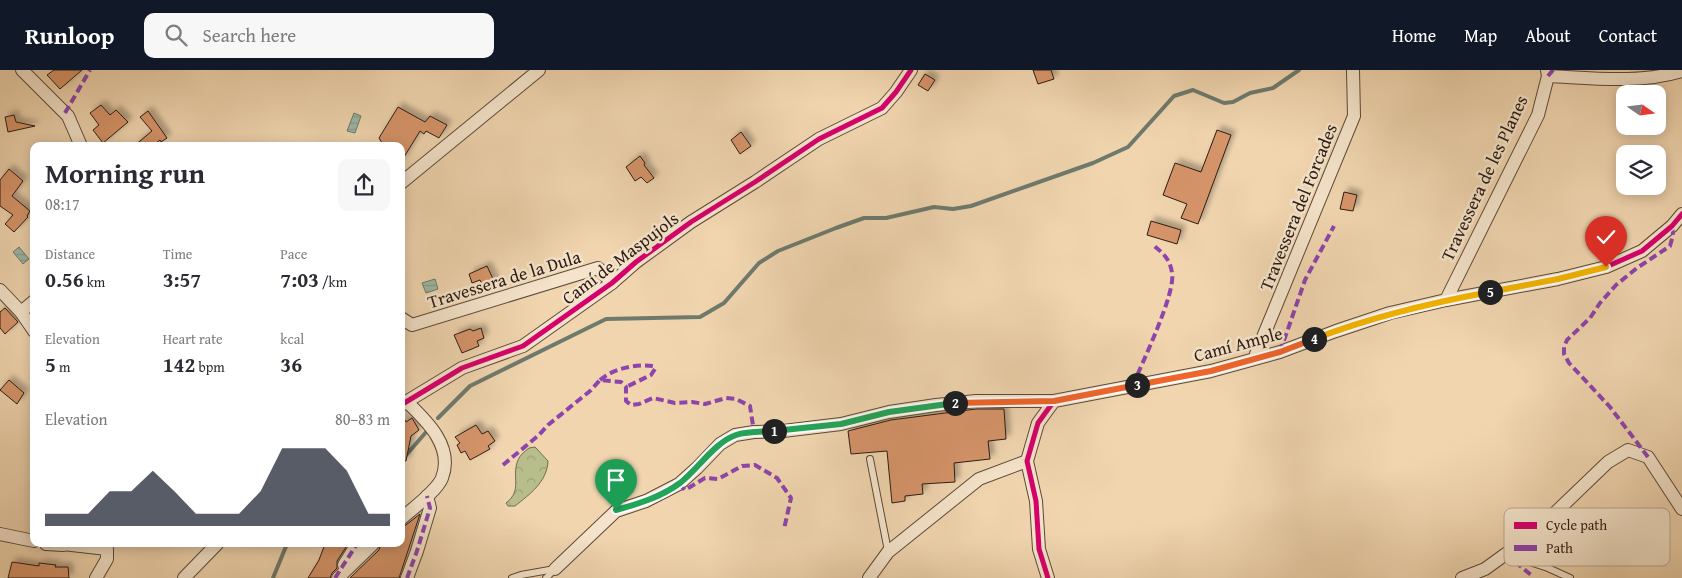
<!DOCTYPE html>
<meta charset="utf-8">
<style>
:root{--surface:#fff;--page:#f7f7f7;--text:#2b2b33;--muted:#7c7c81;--accent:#111827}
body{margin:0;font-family:"Gentium Book Plus",serif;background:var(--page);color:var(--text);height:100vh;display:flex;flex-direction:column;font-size:19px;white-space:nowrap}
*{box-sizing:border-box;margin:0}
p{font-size:16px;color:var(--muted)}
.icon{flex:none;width:28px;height:28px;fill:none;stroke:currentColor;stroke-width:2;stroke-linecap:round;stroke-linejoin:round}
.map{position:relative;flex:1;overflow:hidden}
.sheet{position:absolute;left:30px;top:72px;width:375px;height:405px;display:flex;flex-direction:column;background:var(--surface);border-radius:10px;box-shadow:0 2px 12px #0003}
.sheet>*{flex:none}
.needle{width:32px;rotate:104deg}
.fabs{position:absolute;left:1616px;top:15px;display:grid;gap:10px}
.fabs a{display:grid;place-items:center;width:50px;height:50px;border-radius:10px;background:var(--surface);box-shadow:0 2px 12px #0003;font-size:25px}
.pin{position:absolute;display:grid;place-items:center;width:42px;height:42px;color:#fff;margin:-51px -21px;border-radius:50% 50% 50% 0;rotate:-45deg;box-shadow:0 0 5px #0007}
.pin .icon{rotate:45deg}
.km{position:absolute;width:25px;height:25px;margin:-12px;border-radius:50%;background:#222;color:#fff;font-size:14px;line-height:25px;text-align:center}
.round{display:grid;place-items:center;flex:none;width:52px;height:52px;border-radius:10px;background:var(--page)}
.summary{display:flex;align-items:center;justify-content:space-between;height:85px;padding:0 15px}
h1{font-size:28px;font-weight:700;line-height:38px}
.figures{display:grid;grid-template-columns:repeat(3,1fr);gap:8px;height:85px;padding:5px 15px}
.figures div{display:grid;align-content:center}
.figures b{font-size:21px;font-weight:700}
.figures small{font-size:14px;font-weight:400}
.figures p{font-size:14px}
.chart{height:140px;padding:10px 15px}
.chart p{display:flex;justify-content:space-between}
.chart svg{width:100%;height:90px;margin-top:5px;fill:var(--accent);opacity:.7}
header{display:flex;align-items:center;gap:30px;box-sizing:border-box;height:70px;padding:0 25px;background:var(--accent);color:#fff}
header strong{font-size:24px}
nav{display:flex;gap:28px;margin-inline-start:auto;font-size:18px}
.search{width:350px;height:45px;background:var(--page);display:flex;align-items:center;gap:12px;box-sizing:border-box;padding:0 18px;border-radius:10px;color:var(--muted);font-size:19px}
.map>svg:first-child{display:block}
.park{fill:url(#park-crowns);stroke:#726c50}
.water{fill:url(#water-rules);stroke:#6e7a6d}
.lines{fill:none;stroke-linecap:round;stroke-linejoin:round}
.stream{stroke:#6e7a6d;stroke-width:4}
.building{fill:#d69469;stroke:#2b1b14;filter:url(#shadow)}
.service-casing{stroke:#5c4a3b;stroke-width:8}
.minor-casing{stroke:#5c4a3b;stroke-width:14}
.service{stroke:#f5e4cb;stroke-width:6}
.minor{stroke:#f5e4cb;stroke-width:12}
.quiet{stroke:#8e44ad;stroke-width:4;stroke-dasharray:8 4;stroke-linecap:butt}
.cycleway-casing{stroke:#f5e4cb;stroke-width:8}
.cycleway{stroke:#d6006c;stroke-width:5}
.split-1-casing{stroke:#fff;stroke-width:10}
.split-2-casing{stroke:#fff;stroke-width:10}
.split-3-casing{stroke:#fff;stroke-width:10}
.split-4-casing{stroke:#fff;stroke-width:10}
.split-5-casing{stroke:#fff;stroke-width:10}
.split-6-casing{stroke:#fff;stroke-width:10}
.split-1{stroke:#22a559;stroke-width:6}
.split-2{stroke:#22a559;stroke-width:6}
.split-3{stroke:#f0652b;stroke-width:6}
.split-4{stroke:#f0652b;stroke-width:6}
.split-5{stroke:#f5b400;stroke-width:6}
.split-6{stroke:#f5b400;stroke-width:6}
.labels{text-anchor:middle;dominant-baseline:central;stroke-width:5;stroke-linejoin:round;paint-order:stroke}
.street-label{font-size:18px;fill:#2b1b14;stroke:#f5e4cb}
.key{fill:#f5e4cb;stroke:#b8a894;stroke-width:1}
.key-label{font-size:14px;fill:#2b1b14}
</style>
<header>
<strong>Runloop</strong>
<div class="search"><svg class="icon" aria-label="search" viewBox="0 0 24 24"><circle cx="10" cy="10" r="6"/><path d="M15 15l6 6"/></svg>Search here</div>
<nav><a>Home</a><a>Map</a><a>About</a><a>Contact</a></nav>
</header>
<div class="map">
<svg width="1682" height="508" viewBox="0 0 1682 508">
<defs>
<pattern id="park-crowns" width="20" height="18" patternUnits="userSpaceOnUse" patternTransform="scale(1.25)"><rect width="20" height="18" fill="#b8bd8c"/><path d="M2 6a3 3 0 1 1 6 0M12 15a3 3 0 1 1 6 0" fill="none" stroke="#9ea278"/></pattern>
<pattern id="water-rules" width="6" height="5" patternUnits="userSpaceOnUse" patternTransform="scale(1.25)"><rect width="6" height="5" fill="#9bb9a8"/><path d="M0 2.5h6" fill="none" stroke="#869e90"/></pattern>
<filter id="shadow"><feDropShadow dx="4.5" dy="-4.5" stdDeviation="2.5" flood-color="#0004"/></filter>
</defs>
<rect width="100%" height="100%" fill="#f0d5af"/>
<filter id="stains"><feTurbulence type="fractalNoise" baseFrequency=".004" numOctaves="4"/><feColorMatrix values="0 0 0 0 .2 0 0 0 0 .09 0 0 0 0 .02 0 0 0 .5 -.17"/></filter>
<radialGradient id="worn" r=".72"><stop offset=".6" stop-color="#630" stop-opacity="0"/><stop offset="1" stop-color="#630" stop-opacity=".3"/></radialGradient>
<path class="park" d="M535,377L548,391C547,412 530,424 515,436H508L506,433C523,420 511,407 518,390C520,385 525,381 529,378Z"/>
<g class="water">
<polygon points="354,43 361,46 355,63 347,61"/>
<polygon points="19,177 29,189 23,194 13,182"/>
<polygon points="435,209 438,219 426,223 422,213"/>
</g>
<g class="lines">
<g class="stream">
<polyline points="438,348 470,316 606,249 700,247 724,233 759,193 778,181 836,158 864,148 886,148 934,137 953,139 971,136 1093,93 1128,77 1174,26 1193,20 1224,33 1233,32 1250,23 1273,18 1299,0"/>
<polyline points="401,391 427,361"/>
<polyline points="273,508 287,474"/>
</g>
</g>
<g class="building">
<polygon points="54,0 82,0 60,19 47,5"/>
<polygon points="1033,0 1051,0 1054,9 1038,14"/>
<polygon points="925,4 935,10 928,21 918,15"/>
<polygon points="101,35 110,45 116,40 128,52 103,73 93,60 99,55 90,43"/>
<polygon points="398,37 425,52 430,46 447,55 439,68 426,61 424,64 420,61 401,92 401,76 384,76 379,68"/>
<polygon points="148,41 167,68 161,72 160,70 153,76 134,76 152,61 140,47"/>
<polygon points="14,45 16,52 35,56 8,62 5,47"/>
<polygon points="1217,60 1231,65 1198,154 1181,148 1187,134 1163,125 1175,93 1201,102"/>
<polygon points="741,62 751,76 740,84 731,70"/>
<polygon points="640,86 645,93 644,95 654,108 647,113 641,107 635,111 626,97"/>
<polygon points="9,99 23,111 12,126 30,141 27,146 28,147 14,162 5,154 13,145 0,136 0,110"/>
<polygon points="1344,122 1357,125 1353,141 1340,139"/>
<polygon points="1151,151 1181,160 1177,174 1147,165"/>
<polygon points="487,196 495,213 484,218 480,210 472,213 469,204"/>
<polygon points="5,238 18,252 5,264 0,258 0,242"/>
<polygon points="481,258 484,268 477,271 479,276 462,283 454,265 470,259 473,261"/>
<polygon points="9,310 24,323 17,334 0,320"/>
<polygon points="976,339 1004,339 1006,369 988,371 990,389 954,393 955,412 922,414 923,424 905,426 905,431 892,433 887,381 851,384 848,361 891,350"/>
<polygon points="401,343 406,352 412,348 419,360 411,366 406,391 401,390"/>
<polygon points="476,355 482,364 488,361 495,371 488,376 490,379 470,390 465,381 461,383 457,375 460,373 455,367"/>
<polygon points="420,444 399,508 350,508 379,480 381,474 401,474 401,457 406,455"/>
<polygon points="325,474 348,474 337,491 337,498 332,503 330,508 308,508 319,490"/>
<polygon points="12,492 39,496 39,493 56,495 55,497 68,497 69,508 8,508"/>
</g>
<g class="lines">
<g class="service-casing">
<g id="service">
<polyline points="870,389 888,481"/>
<polyline points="1506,484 1548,498 1570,508"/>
<polyline points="512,508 521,505 555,499"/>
<polyline points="546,508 554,500"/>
</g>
</g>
<g class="minor-casing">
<g id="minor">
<polyline points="22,0 68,46 81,76"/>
<path d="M1548,6C1592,8 1640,14 1682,1"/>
<polyline points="401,113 539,0"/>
<polyline points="0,220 21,242 34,261"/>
<polyline points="1446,230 1538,45 1548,6 1547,0"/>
<polyline points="21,242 34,231"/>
<polyline points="401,248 412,255 598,198 612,213"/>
<polyline points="1256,284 1354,46 1353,0"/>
<polyline points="401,335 462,298 523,276 612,213 636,192 691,152 755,112 819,69 882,38 896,22 911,0"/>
<path d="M401,449C412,439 437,421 442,408C454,377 427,351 407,332"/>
<polyline points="0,464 34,471"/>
<polyline points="46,474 63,475"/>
<polyline points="63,474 107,479 107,489 96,508"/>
<polyline points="344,495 357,474"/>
<polyline points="555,499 616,441 646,431 679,414 697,398 720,374 735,365 754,362 783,361 841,354 889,342 936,335 976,331 1054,331"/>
<polyline points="184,508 217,474"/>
<polyline points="338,508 373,474"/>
<polyline points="407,508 417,481 430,438 427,426"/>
<polyline points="869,508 888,482 979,409 1027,391"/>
<polyline points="1048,508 1039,479 1036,431 1027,391 1038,353 1054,331 1211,301 1280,282 1336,261 1390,243 1446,230 1558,209 1606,197 1642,181 1672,156 1682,144"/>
<polyline points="1462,508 1485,499 1532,465 1608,392 1628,380 1648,387 1682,439"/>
</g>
</g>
<use href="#service" class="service"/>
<use href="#minor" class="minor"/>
<g class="quiet">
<polyline points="1548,6 1553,0"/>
<polyline points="65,43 90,0"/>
<polyline points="1280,282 1305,210 1334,156"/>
<path d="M600,310C614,298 636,294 653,296L655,299L651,305L626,317"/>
<path d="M1133,315C1142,293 1176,223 1172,203C1170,189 1163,183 1153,175"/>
<polyline points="1648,387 1610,337 1569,293 1564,284 1564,277 1567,270 1590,248 1600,233 1616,215 1637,198 1670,176 1673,165 1672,156 1675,155"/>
<polyline points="503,395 539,365 548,355 590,321 600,310 621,312 626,317 626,331 631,335 639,334 653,328 675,333 692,332 705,334 726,328 736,329 750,336 754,362"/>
<polyline points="679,414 685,420 705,408 718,409 742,396 755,395 777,408 791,428 784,459"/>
<polyline points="1506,484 1531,505 1532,508"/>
<polyline points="335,508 357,474"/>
<polyline points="407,508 417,481 430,438 427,426"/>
</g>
<g class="cycleway-casing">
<g id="cycleway">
<polyline points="401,335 462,298 523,276 612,213 636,192 691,152 755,112 819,69 882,38 896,22 911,0"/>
<polyline points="1048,508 1039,479 1036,431 1027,391 1038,353 1054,331 1211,301 1280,282 1336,261 1390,243 1446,230 1558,209 1606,197 1642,181 1672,156 1682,144"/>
</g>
</g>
<use href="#cycleway" class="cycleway"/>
</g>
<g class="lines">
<g class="split-1-casing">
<path id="split-1" d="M616,440C638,434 661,427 680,413C698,399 715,372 736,365C748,361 762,362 774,361"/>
</g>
<g class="split-2-casing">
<polyline id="split-2" points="774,361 841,354 889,342 955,333"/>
</g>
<g class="split-3-casing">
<polyline id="split-3" points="955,333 1054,331 1137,315"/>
</g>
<g class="split-4-casing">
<polyline id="split-4" points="1137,315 1211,301 1280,282 1314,269"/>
</g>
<g class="split-5-casing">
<path id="split-5" d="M1314,269C1371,247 1430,233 1490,222"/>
</g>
<g class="split-6-casing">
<polyline id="split-6" points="1490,222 1558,209 1606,197"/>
</g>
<use href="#split-1" class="split-1"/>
<use href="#split-2" class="split-2"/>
<use href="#split-3" class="split-3"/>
<use href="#split-4" class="split-4"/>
<use href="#split-5" class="split-5"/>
<use href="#split-6" class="split-6"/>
</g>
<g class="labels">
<g class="street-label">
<text transform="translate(1484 108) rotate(-65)">Travessera de les Planes</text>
<text transform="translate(1298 137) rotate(-68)">Travessera del Forcades</text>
<text transform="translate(620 188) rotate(-37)">Camí de Maspujols</text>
<text transform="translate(504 209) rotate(-17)">Travessera de la Dula</text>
<text transform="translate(1238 274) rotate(-15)">Camí Ample</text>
</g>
</g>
<rect x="1504" y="438" width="166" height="58" rx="8" class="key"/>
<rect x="1514" y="452" width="23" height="7" fill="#d6006c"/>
<rect x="1514" y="475" width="23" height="6" fill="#8e44ad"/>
<g class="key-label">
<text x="1546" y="460">Cycle path</text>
<text x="1546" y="483">Path</text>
</g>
<rect width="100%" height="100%" filter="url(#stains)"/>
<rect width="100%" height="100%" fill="url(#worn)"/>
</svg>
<div class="fabs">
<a><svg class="needle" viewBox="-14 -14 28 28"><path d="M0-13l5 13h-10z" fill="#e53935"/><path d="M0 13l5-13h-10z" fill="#7c7c81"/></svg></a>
<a><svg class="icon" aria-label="layers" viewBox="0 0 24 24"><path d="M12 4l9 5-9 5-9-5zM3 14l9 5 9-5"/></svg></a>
</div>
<div class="pin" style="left:616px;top:440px;background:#1e9e55"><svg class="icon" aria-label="arrive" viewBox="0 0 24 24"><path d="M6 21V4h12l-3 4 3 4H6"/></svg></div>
<div class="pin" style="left:1606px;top:197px;background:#d93025"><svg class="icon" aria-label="check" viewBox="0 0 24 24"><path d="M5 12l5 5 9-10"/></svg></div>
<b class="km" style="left:774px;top:361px">1</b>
<b class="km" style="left:955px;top:333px">2</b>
<b class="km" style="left:1137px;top:315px">3</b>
<b class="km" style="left:1314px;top:269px">4</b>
<b class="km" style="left:1490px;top:222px">5</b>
<section class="sheet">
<div class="summary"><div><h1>Morning run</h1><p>08:17</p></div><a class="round"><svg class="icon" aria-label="share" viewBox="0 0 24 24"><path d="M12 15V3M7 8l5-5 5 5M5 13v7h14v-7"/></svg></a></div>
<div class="figures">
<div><p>Distance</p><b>0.56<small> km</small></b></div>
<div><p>Time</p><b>3:57</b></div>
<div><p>Pace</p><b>7:03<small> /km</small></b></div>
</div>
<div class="figures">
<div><p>Elevation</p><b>5<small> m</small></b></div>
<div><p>Heart rate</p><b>142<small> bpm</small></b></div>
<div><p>kcal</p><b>36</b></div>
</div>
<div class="chart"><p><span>Elevation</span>80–83 m</p>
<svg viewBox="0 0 160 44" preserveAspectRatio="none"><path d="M0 44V38L10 38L20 38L30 27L40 27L50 17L60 27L70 38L80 38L90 38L100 27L110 6L120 6L130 6L140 17L150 38L160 38V44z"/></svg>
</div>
</section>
</div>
